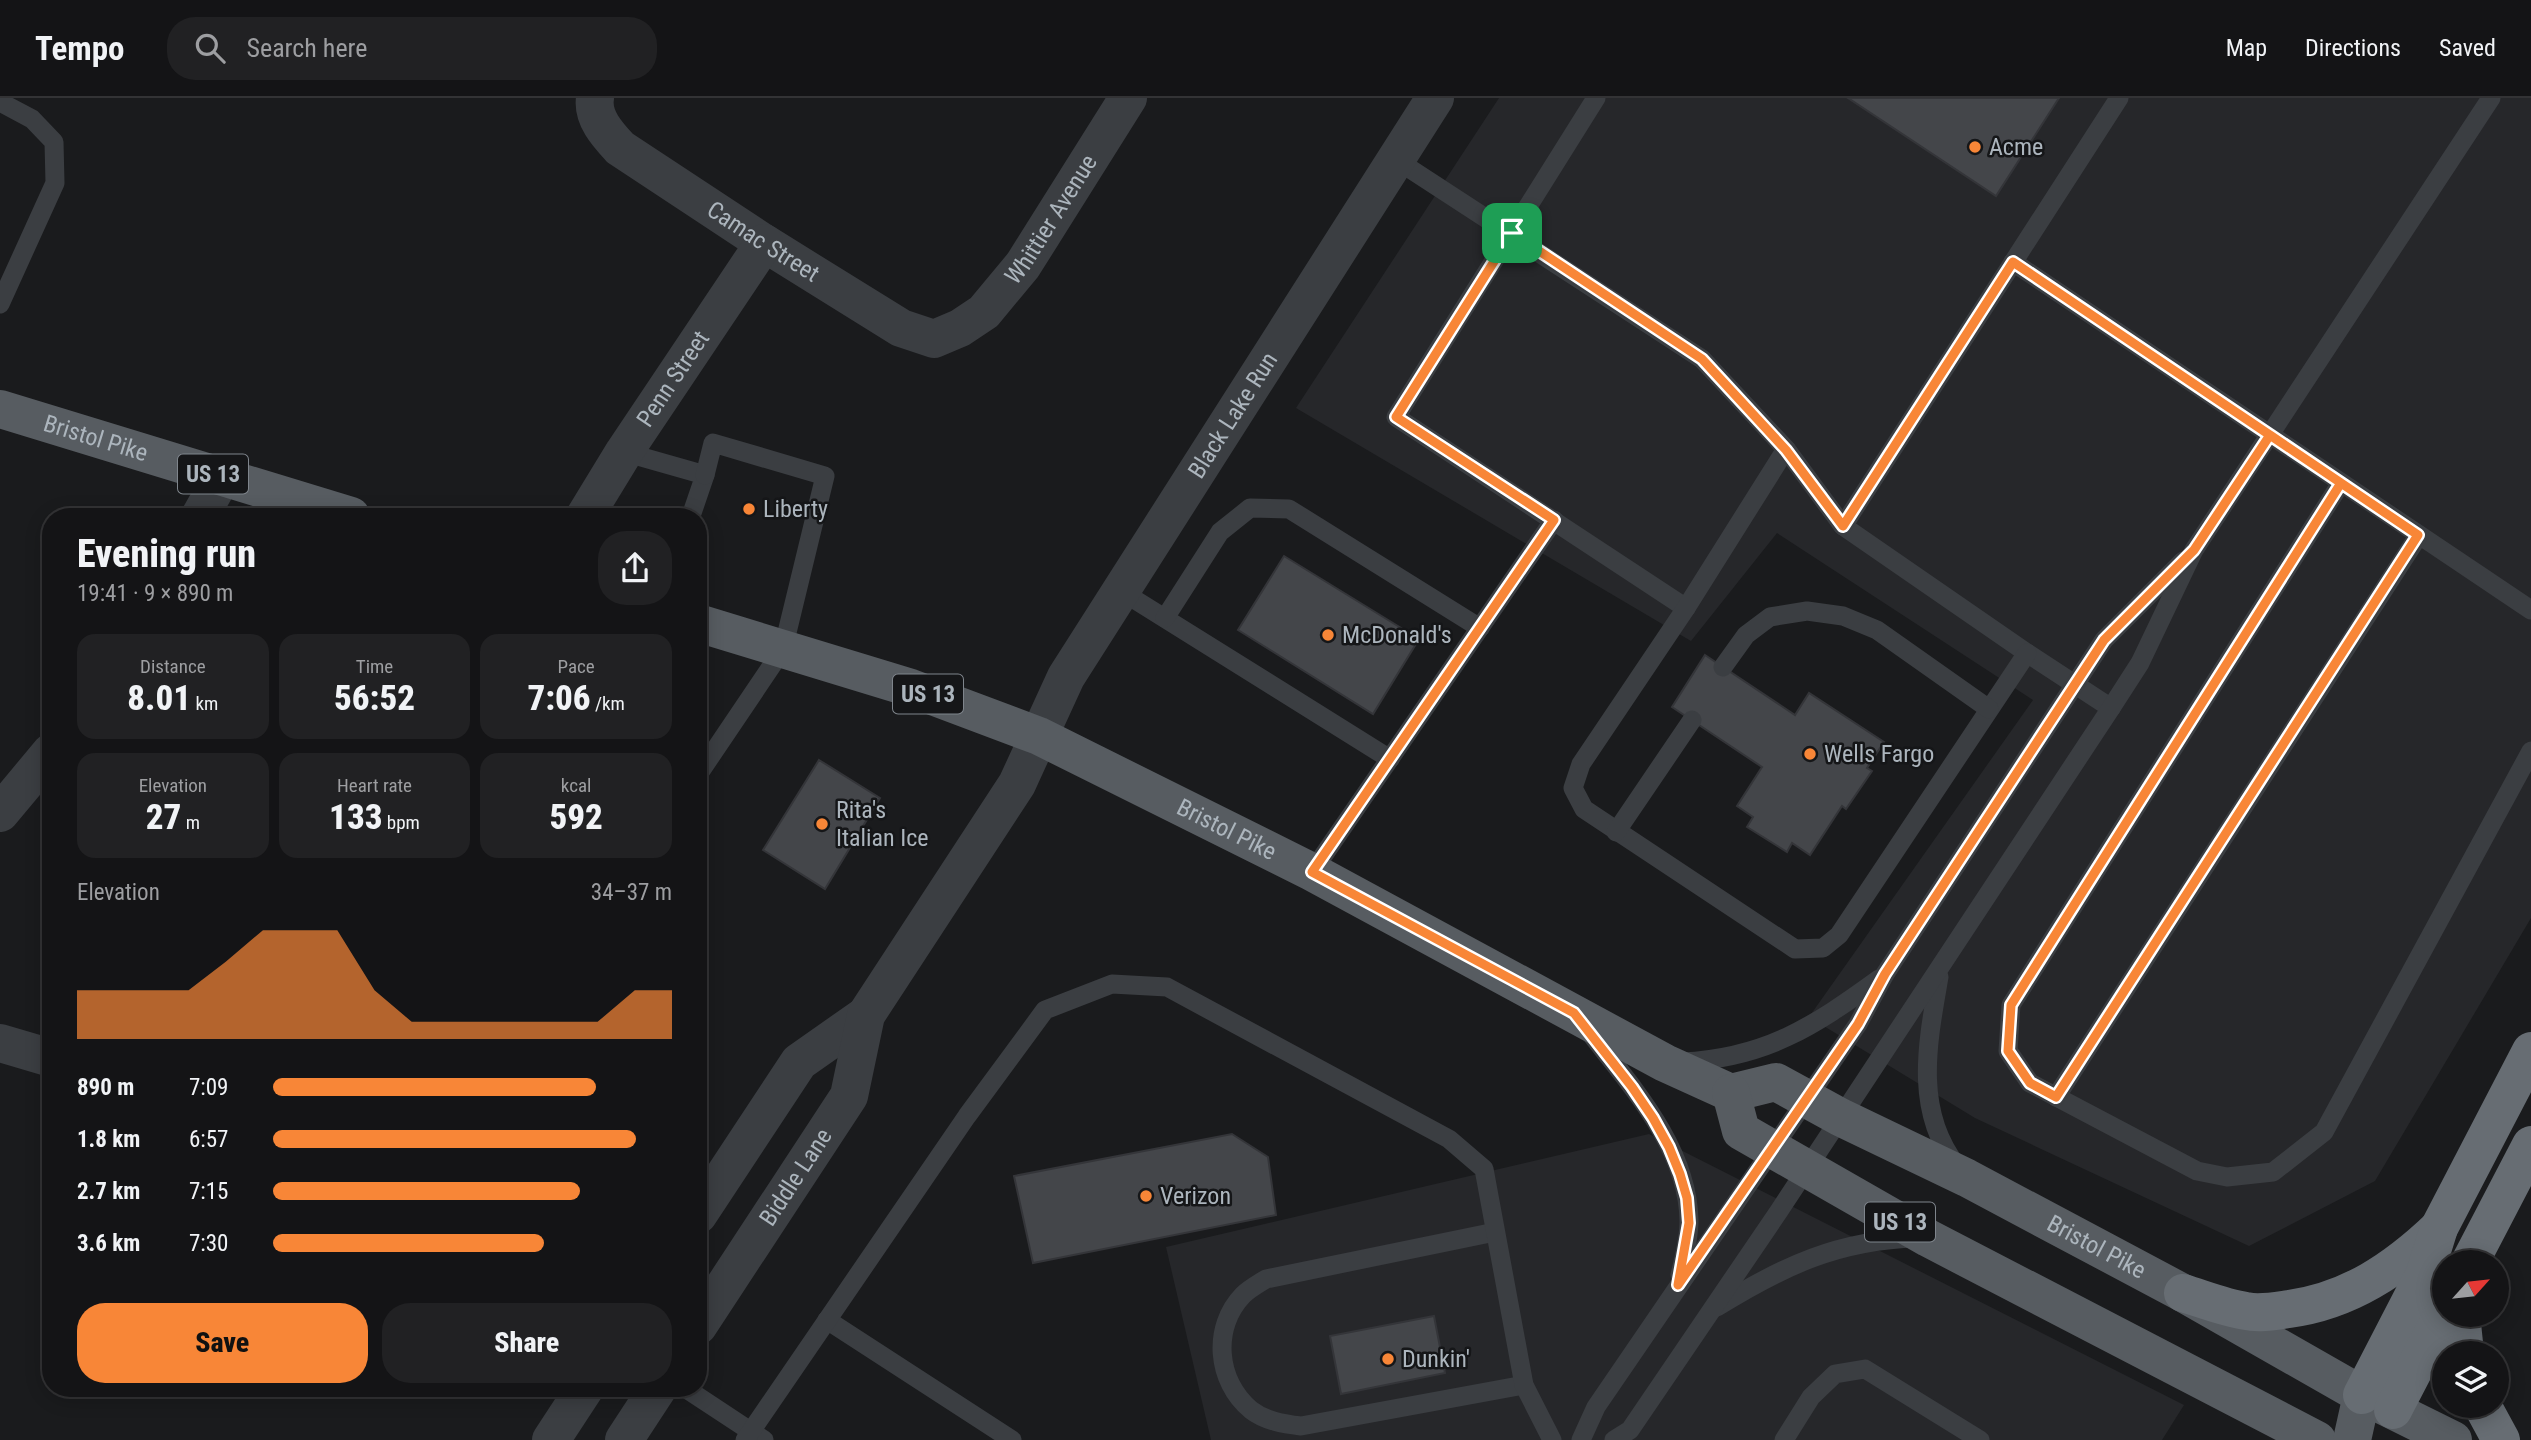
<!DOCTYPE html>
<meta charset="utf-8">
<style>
:root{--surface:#141416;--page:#212123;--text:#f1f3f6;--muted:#9d9ea1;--line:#333335;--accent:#f88637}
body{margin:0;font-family:"Roboto Condensed",sans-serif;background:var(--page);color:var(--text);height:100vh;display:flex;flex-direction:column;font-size:26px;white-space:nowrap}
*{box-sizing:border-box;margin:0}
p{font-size:23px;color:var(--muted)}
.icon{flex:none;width:38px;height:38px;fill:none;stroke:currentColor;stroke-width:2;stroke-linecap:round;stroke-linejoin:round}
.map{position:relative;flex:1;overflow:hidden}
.drawer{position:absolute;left:42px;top:410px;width:665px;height:889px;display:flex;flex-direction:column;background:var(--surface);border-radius:28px;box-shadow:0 4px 18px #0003,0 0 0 2px var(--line)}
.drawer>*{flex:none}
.needle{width:46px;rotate:63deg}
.controls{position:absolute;left:2432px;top:1152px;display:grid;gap:14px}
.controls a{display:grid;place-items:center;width:77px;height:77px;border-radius:50%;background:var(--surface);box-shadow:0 4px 18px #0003,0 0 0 2px var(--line);font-size:35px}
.pin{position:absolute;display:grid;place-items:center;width:60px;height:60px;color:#fff;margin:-30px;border-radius:14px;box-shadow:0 4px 10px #0006}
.round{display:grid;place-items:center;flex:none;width:74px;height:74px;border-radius:28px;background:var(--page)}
.head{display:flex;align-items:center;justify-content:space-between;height:119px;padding:0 35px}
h1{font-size:38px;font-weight:800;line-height:52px}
.metrics{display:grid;grid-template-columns:repeat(3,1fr);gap:10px;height:119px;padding:7px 35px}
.metrics div{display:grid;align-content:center;border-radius:18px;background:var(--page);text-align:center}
.metrics b{font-size:35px;font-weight:800}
.metrics small{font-size:19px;font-weight:400}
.metrics p{font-size:19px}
.chart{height:196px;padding:14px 35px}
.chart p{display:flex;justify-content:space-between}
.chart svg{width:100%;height:126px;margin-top:7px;fill:var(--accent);opacity:.7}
.primary-button{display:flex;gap:14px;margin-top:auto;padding:14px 35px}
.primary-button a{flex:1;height:80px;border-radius:28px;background:var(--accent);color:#111;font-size:28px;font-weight:800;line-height:80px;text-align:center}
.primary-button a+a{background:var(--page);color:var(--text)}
ul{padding:0 35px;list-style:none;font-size:23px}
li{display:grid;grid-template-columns:112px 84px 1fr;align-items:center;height:52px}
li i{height:18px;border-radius:9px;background:var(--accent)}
header{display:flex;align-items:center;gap:42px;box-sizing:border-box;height:98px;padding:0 35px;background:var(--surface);border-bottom:2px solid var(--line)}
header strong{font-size:33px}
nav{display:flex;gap:38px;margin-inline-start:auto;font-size:24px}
.search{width:490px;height:63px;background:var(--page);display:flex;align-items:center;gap:18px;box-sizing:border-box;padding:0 24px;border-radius:28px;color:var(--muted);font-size:26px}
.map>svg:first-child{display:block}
.built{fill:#26272a}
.building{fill:#44464a;stroke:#343539;stroke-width:2}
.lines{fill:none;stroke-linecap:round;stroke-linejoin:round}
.service{stroke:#3b3e42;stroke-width:19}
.minor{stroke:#3b3e42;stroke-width:38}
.primary{stroke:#575c61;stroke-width:38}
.motorway{stroke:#676d73;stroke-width:38}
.route-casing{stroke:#fff;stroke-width:14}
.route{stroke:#f88637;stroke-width:9}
.poi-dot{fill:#f88637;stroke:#151618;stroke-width:2.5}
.labels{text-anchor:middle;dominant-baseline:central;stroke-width:5;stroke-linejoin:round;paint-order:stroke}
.shield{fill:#151618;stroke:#7f858c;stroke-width:2}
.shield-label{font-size:23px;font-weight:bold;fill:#acb5bd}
.poi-label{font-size:24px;fill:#acb5bd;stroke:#151618;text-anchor:start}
.street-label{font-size:24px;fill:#acb5bd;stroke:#151618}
</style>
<header>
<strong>Tempo</strong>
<div class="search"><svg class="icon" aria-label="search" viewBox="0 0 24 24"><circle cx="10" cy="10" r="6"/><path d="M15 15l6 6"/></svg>Search here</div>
<nav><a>Map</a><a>Directions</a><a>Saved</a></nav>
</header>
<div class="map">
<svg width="2531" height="1342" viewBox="0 0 2531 1342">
<rect width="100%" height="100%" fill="#1a1b1d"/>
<g class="built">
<polygon points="1499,0 2531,0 2531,820 2375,1083 2249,1148 1975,1020 1809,919 2033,602 1777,435 1691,543 1296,310"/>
<polygon points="1649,1036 2184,1307 2162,1342 1211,1342 1166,1149"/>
</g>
<g class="building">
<polygon points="1848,0 2059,0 1996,98"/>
<polygon points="1284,458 1419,541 1373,616 1238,532"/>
<polygon points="1705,557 1795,617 1809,595 1884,644 1867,670 1872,673 1846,711 1842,708 1810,757 1792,745 1787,754 1747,729 1753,719 1737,708 1762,669 1672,609"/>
<polygon points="819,662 880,700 825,791 763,752"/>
<polygon points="1232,1036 1268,1059 1276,1117 1033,1165 1014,1078"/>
<polygon points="1434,1218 1445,1275 1341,1296 1330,1238"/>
</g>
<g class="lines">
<g class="service">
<polyline points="1596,0 1396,319 1686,510"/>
<polyline points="0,4 32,21 54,44 55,85 0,206"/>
<polyline points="1395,61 1702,261 1786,351 1843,428 2027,555 2111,610"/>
<polyline points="2013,164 2531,512"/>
<polyline points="1786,351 1686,510 1581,666 1573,690 1584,711 1795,851 1823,850 1839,837 2027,555"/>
<polyline points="624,354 705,377 691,418"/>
<polyline points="2341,385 2011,907 2008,953 2030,985 2197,1073 2227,1079 2273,1074 2324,1034 2531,653"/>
<polyline points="1843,428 2119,0"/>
<polyline points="1121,493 1390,661"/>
<polyline points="1165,520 1220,434 1250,410 1289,411 1480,530"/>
<polyline points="1723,569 1746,537 1770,519 1807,513 1843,518 1877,532 1989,611"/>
<polyline points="698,677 783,551 825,378 713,345 705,377"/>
<polyline points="1616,734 1692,622"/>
<polyline points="1312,774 1554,422"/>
<path d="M1939,879C1928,943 1913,1012 1957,1068"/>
<path d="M1590,935C1632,989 1688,1050 1689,1123C1689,1141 1684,1160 1680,1177"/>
<path d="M1682,964C1765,960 1813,929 1879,881"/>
<polyline points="2056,999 2419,437"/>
<path d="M1495,1134L1266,1181C1258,1186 1249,1191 1243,1197C1212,1229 1216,1283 1251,1312C1265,1323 1284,1326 1301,1328L1524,1287"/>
<path d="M1717,1209C1783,1168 1839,1142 1917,1140"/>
<polyline points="827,1222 1012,1342"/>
<polyline points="685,1290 764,1342"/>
<polyline points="745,1342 967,1018 1045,912 1112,886 1167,889 1449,1041 1484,1071 1524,1287 1552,1342"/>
<polyline points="1581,1342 1596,1309 1858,926 1885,876 2104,542 2183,463"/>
<polyline points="1614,1342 1630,1332 1779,1113 2111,610 2140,565 2194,452 2491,0"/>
<polyline points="1784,1342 1811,1299 1835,1276 1865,1271 1980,1342"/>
</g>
<g class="minor">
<path id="s1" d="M595,0C592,20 608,37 620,50L764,145L901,230L934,241L960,230L984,214L1023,167L1128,0"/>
<polyline points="200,418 222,379"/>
<path id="s2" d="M585,418L624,354L764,145"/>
<polyline points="0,715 51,654"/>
<polyline points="0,945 51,960"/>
<polyline points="698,1117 799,964 866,917"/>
<path id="s3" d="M698,1228L849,998L866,917L1017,686L1066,579L1435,0"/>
<polyline points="551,1342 585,1290"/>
<polyline points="624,1342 658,1290"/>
</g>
<g class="primary">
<path id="s4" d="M0,311L351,418"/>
<path id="s5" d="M698,525L911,590L1039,638L1312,774L1665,965L1731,995L1776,984L1840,1019L1967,1080L2183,1195L2362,1297L2453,1342"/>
<polyline points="1731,995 1741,1033 1928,1140 2317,1342"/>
<polyline points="2352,1342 2362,1297"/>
</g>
<g class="motorway">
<polyline points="2470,1164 2531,1047"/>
<path d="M2183,1195C2203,1201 2225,1210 2246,1213C2259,1216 2275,1213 2289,1211C2349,1203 2396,1171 2439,1130"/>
<polyline points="2461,1216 2465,1255"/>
<polyline points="2362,1297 2425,1175 2439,1130 2531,953"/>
<polyline points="2482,1307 2501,1342"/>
<polyline points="2393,1312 2445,1212"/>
</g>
</g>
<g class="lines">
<g class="route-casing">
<polyline id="route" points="1512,135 1396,319 1554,422 1312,774 1574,915 1632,989 1653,1020 1669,1049 1680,1076 1687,1100 1689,1125 1678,1187 1858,926 1885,876 2104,542 2194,452 2270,337 2418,437 2056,999 2030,985 2008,953 2011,907 2341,385 2013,164 1843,428 1786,352 1702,261 1512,135"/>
</g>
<use href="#route" class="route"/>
</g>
<g class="poi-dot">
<circle cx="1975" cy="49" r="7"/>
<circle cx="749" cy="411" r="7"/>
<circle cx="1328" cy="537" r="7"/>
<circle cx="1810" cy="656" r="7"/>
<circle cx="822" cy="726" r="7"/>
<circle cx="1146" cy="1098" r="7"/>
<circle cx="1388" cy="1261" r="7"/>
</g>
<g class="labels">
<g class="shield">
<rect x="178" y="356.5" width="70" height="39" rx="5"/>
<rect x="893" y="576.5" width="70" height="39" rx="5"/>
<rect x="1865" y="1104.5" width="70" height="39" rx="5"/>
</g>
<g class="shield-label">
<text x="213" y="376">US 13</text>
<text x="928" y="596">US 13</text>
<text x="1900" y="1124">US 13</text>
</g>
<g class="poi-label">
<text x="1989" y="49">Acme</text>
<text x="763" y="411">Liberty</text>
<text x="1342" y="537">McDonald's</text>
<text x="1824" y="656">Wells Fargo</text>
<text x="836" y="712">Rita's<tspan x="836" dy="28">Italian Ice</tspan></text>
<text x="1160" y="1098">Verizon</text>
<text x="1402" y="1261">Dunkin'</text>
</g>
<g class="street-label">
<text stroke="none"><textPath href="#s1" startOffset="598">Whittier Avenue</textPath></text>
<text stroke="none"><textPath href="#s1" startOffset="229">Camac Street</textPath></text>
<text stroke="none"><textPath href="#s2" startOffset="163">Penn Street</textPath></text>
<text stroke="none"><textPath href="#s3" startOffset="1062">Black Lake Run</textPath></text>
<text stroke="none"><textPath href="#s4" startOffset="100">Bristol Pike</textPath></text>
<text stroke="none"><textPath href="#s5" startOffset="569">Bristol Pike</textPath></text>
<text stroke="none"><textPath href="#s3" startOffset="178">Biddle Lane</textPath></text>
<text stroke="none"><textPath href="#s5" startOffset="1545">Bristol Pike</textPath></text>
</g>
</g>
</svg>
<div class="controls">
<a><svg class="needle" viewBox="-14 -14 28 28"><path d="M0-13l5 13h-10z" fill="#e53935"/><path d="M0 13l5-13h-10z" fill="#9d9ea1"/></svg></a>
<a><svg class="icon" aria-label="layers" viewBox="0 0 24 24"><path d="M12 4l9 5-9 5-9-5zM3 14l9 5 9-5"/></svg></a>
</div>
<div class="pin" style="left:1512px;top:135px;background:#1e9e55"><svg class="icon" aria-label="arrive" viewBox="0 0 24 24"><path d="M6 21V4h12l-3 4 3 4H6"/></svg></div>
<section class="drawer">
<div class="head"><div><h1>Evening run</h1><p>19:41 · 9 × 890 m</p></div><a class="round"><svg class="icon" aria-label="share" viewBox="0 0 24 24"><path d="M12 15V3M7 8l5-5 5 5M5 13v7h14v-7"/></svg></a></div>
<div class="metrics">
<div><p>Distance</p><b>8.01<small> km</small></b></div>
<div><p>Time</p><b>56:52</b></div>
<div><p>Pace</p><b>7:06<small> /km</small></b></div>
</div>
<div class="metrics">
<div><p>Elevation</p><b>27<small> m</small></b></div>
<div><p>Heart rate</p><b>133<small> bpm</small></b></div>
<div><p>kcal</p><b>592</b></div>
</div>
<div class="chart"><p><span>Elevation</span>34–37 m</p>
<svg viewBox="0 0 160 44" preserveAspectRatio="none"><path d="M0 44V27L10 27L20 27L30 27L40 17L50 6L60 6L70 6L80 27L90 38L100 38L110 38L120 38L130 38L140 38L150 27L160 27V44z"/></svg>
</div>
<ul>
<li><b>890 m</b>7:09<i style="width:81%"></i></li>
<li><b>1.8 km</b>6:57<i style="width:91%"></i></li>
<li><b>2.7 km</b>7:15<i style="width:77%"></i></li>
<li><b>3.6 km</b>7:30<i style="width:68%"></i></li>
</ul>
<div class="primary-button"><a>Save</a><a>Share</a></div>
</section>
</div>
